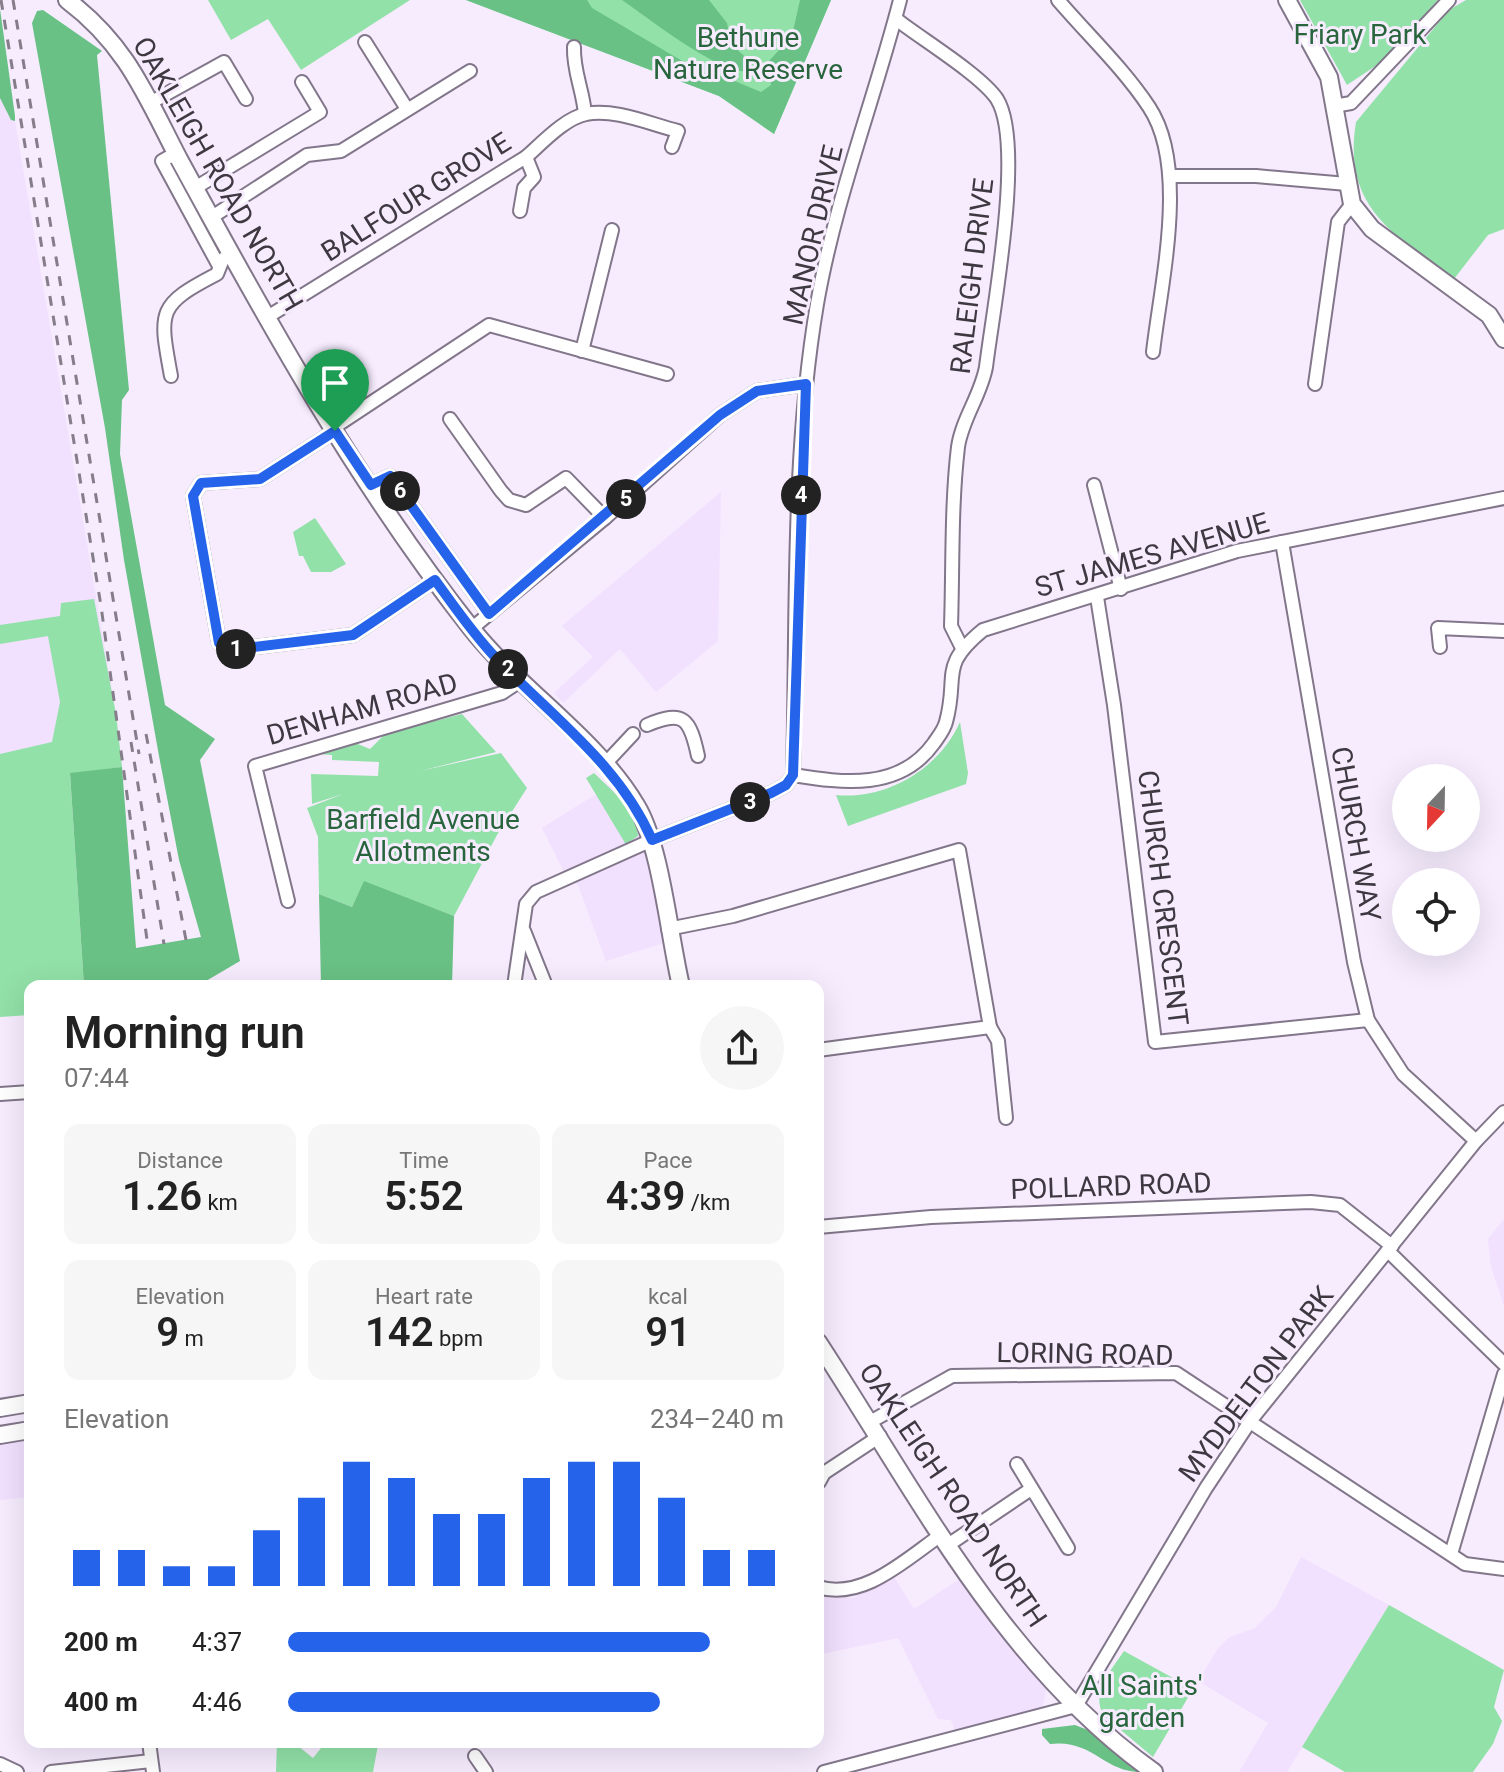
<!DOCTYPE html>
<meta charset="utf-8">
<style>
:root{--surface:#fff;--page:#f6f6f6;--text:#222;--muted:#767676;--accent:#2563eb}
body{margin:0;font-family:Roboto,sans-serif;background:var(--page);color:var(--text);height:100vh;display:flex;flex-direction:column;font-size:30px;white-space:nowrap}
*{box-sizing:border-box;margin:0}
p{font-size:26px;color:var(--muted)}
.icon{flex:none;width:44px;height:44px;fill:none;stroke:currentColor;stroke-width:2;stroke-linecap:round;stroke-linejoin:round}
.map{position:relative;flex:1;overflow:hidden}
.details{position:absolute;left:24px;top:980px;width:800px;height:768px;display:flex;flex-direction:column;background:var(--surface);border-radius:16px;box-shadow:0 8px 32px #0002}
.details>*{flex:none}
.needle{width:52px;rotate:202deg}
.controls{position:absolute;left:1392px;top:764px;display:grid;gap:16px}
.controls a{display:grid;place-items:center;width:88px;height:88px;border-radius:50%;background:var(--surface);box-shadow:0 8px 32px #0002;font-size:40px}
.pin{position:absolute;display:grid;place-items:center;width:68px;height:68px;color:#fff;margin:-82px -34px;border-radius:50% 50% 50% 0;rotate:-45deg;box-shadow:0 0 8px #0007}
.pin .icon{rotate:45deg}
.km{position:absolute;width:40px;height:40px;margin:-20px;border-radius:50%;background:#222;color:#fff;font-size:22px;line-height:40px;text-align:center}
.round{display:grid;place-items:center;flex:none;width:84px;height:84px;border-radius:42px;background:var(--page)}
.overview{display:flex;align-items:center;justify-content:space-between;height:136px;padding:0 40px}
h1{font-size:44px;font-weight:600;line-height:60px}
.metrics{display:grid;grid-template-columns:repeat(3,1fr);gap:12px;height:136px;padding:8px 40px}
.metrics div{display:grid;align-content:center;border-radius:16px;background:var(--page);text-align:center}
.metrics b{font-size:40px;font-weight:600}
.metrics small{font-size:22px;font-weight:400}
.metrics p{font-size:22px}
.chart{height:224px;padding:16px 40px}
.chart p{display:flex;justify-content:space-between}
.chart svg{width:100%;height:144px;margin-top:8px;stroke:var(--accent);stroke-width:6}
ul{padding:0 40px;list-style:none;font-size:26px}
li{display:grid;grid-template-columns:128px 96px 1fr;align-items:center;height:60px}
li i{height:20px;border-radius:10px;background:var(--accent)}
.map>svg:first-child{display:block}
.built{fill:#f1e0fe}
.green{fill:#92e1a8}
.forest{fill:#69c185}
.lines{fill:none;stroke-linecap:round;stroke-linejoin:round}
.minor-casing{stroke:#82768a;stroke-width:16}
.major-casing{stroke:#82768a;stroke-width:20}
.minor{stroke:#fff;stroke-width:12}
.major{stroke:#fff;stroke-width:16}
.rail{stroke:#857d8a;stroke-width:3;stroke-dasharray:10 10;stroke-linecap:butt}
.route-casing{stroke:#fff;stroke-width:16}
.route{stroke:#2563eb;stroke-width:10}
.labels{text-anchor:middle;dominant-baseline:central;stroke-width:6;stroke-linejoin:round;paint-order:stroke}
.park-label{font-size:28px;fill:#28653d;stroke:#f6ecfe}
.street-label{font-size:28px;fill:#3e3841;stroke:#f6ecfe}
</style>
<div class="map">
<svg width="1504" height="1772" viewBox="0 0 1504 1772">
<rect width="100%" height="100%" fill="#f6ecfe"/>
<g class="built">
<polygon points="0,9 15,121 116,714 122,767 0,781"/>
<polygon points="721,492 718,641 656,692 620,649 563,703 554,693 593,657 562,626"/>
<polygon points="617,781 636,805 670,941 606,961 578,885 567,878 542,828"/>
<polygon points="1504,1219 1504,1305 1491,1267 1488,1239"/>
<polygon points="30,1433 30,1497 0,1500 0,1438"/>
<polygon points="1301,1557 1389,1605 1287,1772 1239,1772 1268,1723 1198,1681 1219,1647 1230,1637 1255,1628 1276,1607"/>
<polygon points="894,1577 914,1609 958,1580 1047,1688 1042,1708 955,1730 951,1720 938,1719 898,1638 818,1655 818,1597 853,1598"/>
</g>
<g class="green">
<polygon points="208,0 410,0 301,70 268,19 231,40"/>
<polygon points="466,0 831,0 774,134 719,96"/>
<polygon points="1300,0 1438,0 1380,63 1347,85"/>
<path d="M1466,0H1504V229L1488,235L1454,279C1394,234 1342,208 1356,122L1449,10Z"/>
<polygon points="315,518 346,564 331,572 311,572 303,556 299,556 293,532"/>
<polygon points="94,599 116,714 122,767 70,774 84,986 30,986 30,1015 0,1017 0,754 52,742 60,702 48,636 0,644 0,625 60,616 61,603"/>
<polygon points="462,714 496,752 420,771 501,753 527,788 497,835 454,916 364,882 352,907 319,894 318,837 307,808 343,794 312,804 311,774 378,776 379,762 332,760 332,755 317,754 353,742 370,749 385,734"/>
<path d="M960,722L968,773L966,784L848,826L836,795C887,800 939,769 960,722Z"/>
<path d="M594,773C610,789 638,811 638,836L628,843H625L586,778Z"/>
<polygon points="1389,1605 1504,1670 1494,1707 1502,1721 1493,1744 1473,1772 1345,1772 1302,1747"/>
<path d="M1124,1651L1193,1689L1153,1757L1104,1716C1090,1692 1111,1671 1124,1651Z"/>
<polygon points="277,1742 293,1742 313,1758 326,1742 390,1742 378,1745 373,1772 276,1772"/>
</g>
<g class="forest">
<polygon points="466,0 587,0 592,8 701,72 725,77 761,92 771,85 768,62 792,36 800,0 831,0 774,134 719,96"/>
<path d="M622,0H709L727,23L731,44L753,64L749,71C721,76 647,17 622,0Z"/>
<polygon points="0,9 15,116 15,121 11,120 0,98"/>
<polygon points="43,10 102,51 97,55 129,390 122,400 120,454 165,705 215,739 200,760 240,961 206,981 173,986 84,986 70,773 122,767 136,948 201,937 179,860 159,756 124,560 105,428 32,23 37,11"/>
<polygon points="364,881 454,916 452,986 321,986 319,894 352,907"/>
<path d="M1075,1725L1088,1730L1141,1772C1103,1772 1093,1739 1050,1744L1042,1735V1729Z"/>
</g>
<g class="lines">
<g class="minor-casing">
<g id="minor">
<path d="M1058,0C1088,35 1124,69 1149,107C1189,167 1161,282 1153,352"/>
<path d="M896,19C920,38 981,75 997,99C1025,144 993,309 986,367C981,395 962,419 958,447C951,506 953,567 951,626L962,648"/>
<polyline points="365,42 407,109"/>
<path d="M574,47C573,71 583,90 585,114"/>
<polyline points="150,103 224,62 246,99"/>
<polyline points="1334,106 1351,103 1449,0"/>
<polyline points="176,153 162,161 219,266"/>
<polyline points="1171,176 1256,176 1347,184"/>
<polyline points="195,188 320,112 302,82"/>
<polyline points="520,211 524,188 534,177 526,157"/>
<polyline points="212,217 307,155 341,151 470,71"/>
<path d="M269,316L526,157C542,143 565,118 586,114C614,108 650,124 678,131L672,147"/>
<polyline points="582,351 612,230"/>
<path d="M171,376C159,311 157,305 217,274L223,259L232,254"/>
<polyline points="1315,384 1338,222 1352,204"/>
<polyline points="450,419 501,491 509,500 526,505 566,478 605,518"/>
<polyline points="333,428 489,325 667,374"/>
<polyline points="335,431 260,479 201,483 193,496 219,643 230,650 353,635 435,580"/>
<polyline points="371,485 390,476 489,614"/>
<polyline points="1094,485 1121,589"/>
<polyline points="1282,542 1354,962 1368,1020 1403,1074 1476,1141"/>
<polyline points="1097,597 1114,705 1155,1042 1368,1020"/>
<polyline points="471,629 605,518 720,415 757,391 806,384"/>
<polyline points="1440,647 1438,628 1504,631"/>
<path d="M647,725C684,709 690,719 698,756"/>
<polyline points="604,765 633,734"/>
<path d="M793,775C797,619 791,458 817,304C835,200 874,101 900,0"/>
<polyline points="288,901 255,766 502,693 520,681"/>
<polyline points="668,929 733,916 959,850 990,1027 818,1050"/>
<polyline points="524,931 546,986"/>
<path d="M514,986L526,904L536,892L652,840L771,793L786,785L793,775C843,783 900,791 934,743C938,737 944,730 946,722C959,675 938,667 983,630L1237,551L1504,498"/>
<polyline points="990,1027 998,1041 1006,1118"/>
<polyline points="0,1094 30,1092"/>
<polyline points="818,1227 931,1217 1311,1202 1340,1205 1392,1246"/>
<polyline points="1388,1251 1504,1364"/>
<polyline points="870,1422 952,1376 1176,1373 1465,1564 1504,1569"/>
<polyline points="1017,1464 1068,1548"/>
<polyline points="819,1482 824,1473 880,1436"/>
<polyline points="948,1545 1031,1489"/>
<polyline points="1451,1554 1504,1374"/>
<path d="M818,1587C863,1601 906,1559 941,1535"/>
<polyline points="149,1742 153,1772"/>
<polyline points="475,1756 486,1772"/>
<polyline points="0,1764 17,1772"/>
<polyline points="51,1772 151,1761"/>
<polyline points="824,1772 1076,1706 1206,1488 1251,1420 1476,1141 1504,1112"/>
</g>
</g>
<g class="major-casing">
<g id="major">
<path d="M67,0C127,45 146,96 180,161C267,321 358,485 471,628C519,689 597,739 636,805C661,845 669,936 681,986"/>
<polyline points="1287,0 1329,77 1352,204 1372,229 1489,315 1504,339"/>
<path d="M818,1342C916,1492 1004,1666 1154,1772"/>
<polyline points="0,1408 30,1403"/>
<polyline points="0,1435 30,1430"/>
</g>
</g>
<use href="#minor" class="minor"/>
<use href="#major" class="major"/>
<g class="rail">
<polyline points="1,0 101,606 148,947"/>
<polyline points="13,0 139,754"/>
<polyline points="146,734 186,940"/>
<polyline points="131,742 164,944"/>
</g>
</g>
<g class="lines">
<g class="route-casing">
<path id="route" d="M806,384L793,775L786,785L771,793L652,840C619,764 552,717 496,658C473,634 454,606 435,580L353,635L230,650L219,643L193,496L201,483L260,479L335,431L371,485L390,476L489,614L720,415L757,391Z"/>
</g>
<use href="#route" class="route"/>
</g>
<g class="labels">
<g class="park-label">
<text x="1360" y="34">Friary Park</text>
<text x="748" y="37">Bethune<tspan x="748" dy="32">Nature Reserve</tspan></text>
<text x="423" y="819">Barfield Avenue<tspan x="423" dy="32">Allotments</tspan></text>
<text x="1142" y="1685">All Saints'<tspan x="1142" dy="32">garden</tspan></text>
</g>
<g class="street-label">
<text transform="translate(218 174) rotate(60)">OAKLEIGH ROAD NORTH</text>
<text transform="translate(416 197) rotate(-32)">BALFOUR GROVE</text>
<text transform="translate(813 235) rotate(-77)">MANOR DRIVE</text>
<text transform="translate(972 276) rotate(-83)">RALEIGH DRIVE</text>
<text transform="translate(1152 555) rotate(-16)">ST JAMES AVENUE</text>
<text transform="translate(362 709) rotate(-16)">DENHAM ROAD</text>
<text transform="translate(1356 834) rotate(80)">CHURCH WAY</text>
<text transform="translate(1163 898) rotate(83)">CHURCH CRESCENT</text>
<text transform="translate(1111 1186) rotate(-2)">POLLARD ROAD</text>
<text transform="translate(1085 1354) rotate(1)">LORING ROAD</text>
<text transform="translate(1256 1384) rotate(-53)">MYDDELTON PARK</text>
<text transform="translate(953 1495) rotate(56)">OAKLEIGH ROAD NORTH</text>
</g>
</g>
</svg>
<div class="controls">
<a><svg class="needle" viewBox="-14 -14 28 28"><path d="M0-13l5 13h-10z" fill="#e53935"/><path d="M0 13l5-13h-10z" fill="#767676"/></svg></a>
<a><svg class="icon" aria-label="locate" viewBox="0 0 24 24"><circle cx="12" cy="12" r="6"/><path d="M12 2v4M12 18v4M2 12h4M18 12h4"/></svg></a>
</div>
<div class="pin" style="left:335px;top:431px;background:#1e9e55"><svg class="icon" aria-label="arrive" viewBox="0 0 24 24"><path d="M6 21V4h12l-3 4 3 4H6"/></svg></div>
<b class="km" style="left:236px;top:649px">1</b>
<b class="km" style="left:508px;top:669px">2</b>
<b class="km" style="left:750px;top:802px">3</b>
<b class="km" style="left:801px;top:495px">4</b>
<b class="km" style="left:626px;top:499px">5</b>
<b class="km" style="left:400px;top:491px">6</b>
<section class="details">
<div class="overview"><div><h1>Morning run</h1><p>07:44</p></div><a class="round"><svg class="icon" aria-label="share" viewBox="0 0 24 24"><path d="M12 15V3M7 8l5-5 5 5M5 13v7h14v-7"/></svg></a></div>
<div class="metrics">
<div><p>Distance</p><b>1.26<small> km</small></b></div>
<div><p>Time</p><b>5:52</b></div>
<div><p>Pace</p><b>4:39<small> /km</small></b></div>
</div>
<div class="metrics">
<div><p>Elevation</p><b>9<small> m</small></b></div>
<div><p>Heart rate</p><b>142<small> bpm</small></b></div>
<div><p>kcal</p><b>91</b></div>
</div>
<div class="chart"><p><span>Elevation</span>234–240 m</p>
<svg viewBox="0 0 160 44" preserveAspectRatio="none"><path d="M5 44V33M15 44V33M25 44V38M35 44V38M45 44V27M55 44V17M65 44V6M75 44V11M85 44V22M95 44V22M105 44V11M115 44V6M125 44V6M135 44V17M145 44V33M155 44V33"/></svg>
</div>
<ul>
<li><b>200 m</b>4:37<i style="width:85%"></i></li>
<li><b>400 m</b>4:46<i style="width:75%"></i></li>
</ul>
</section>
</div>
